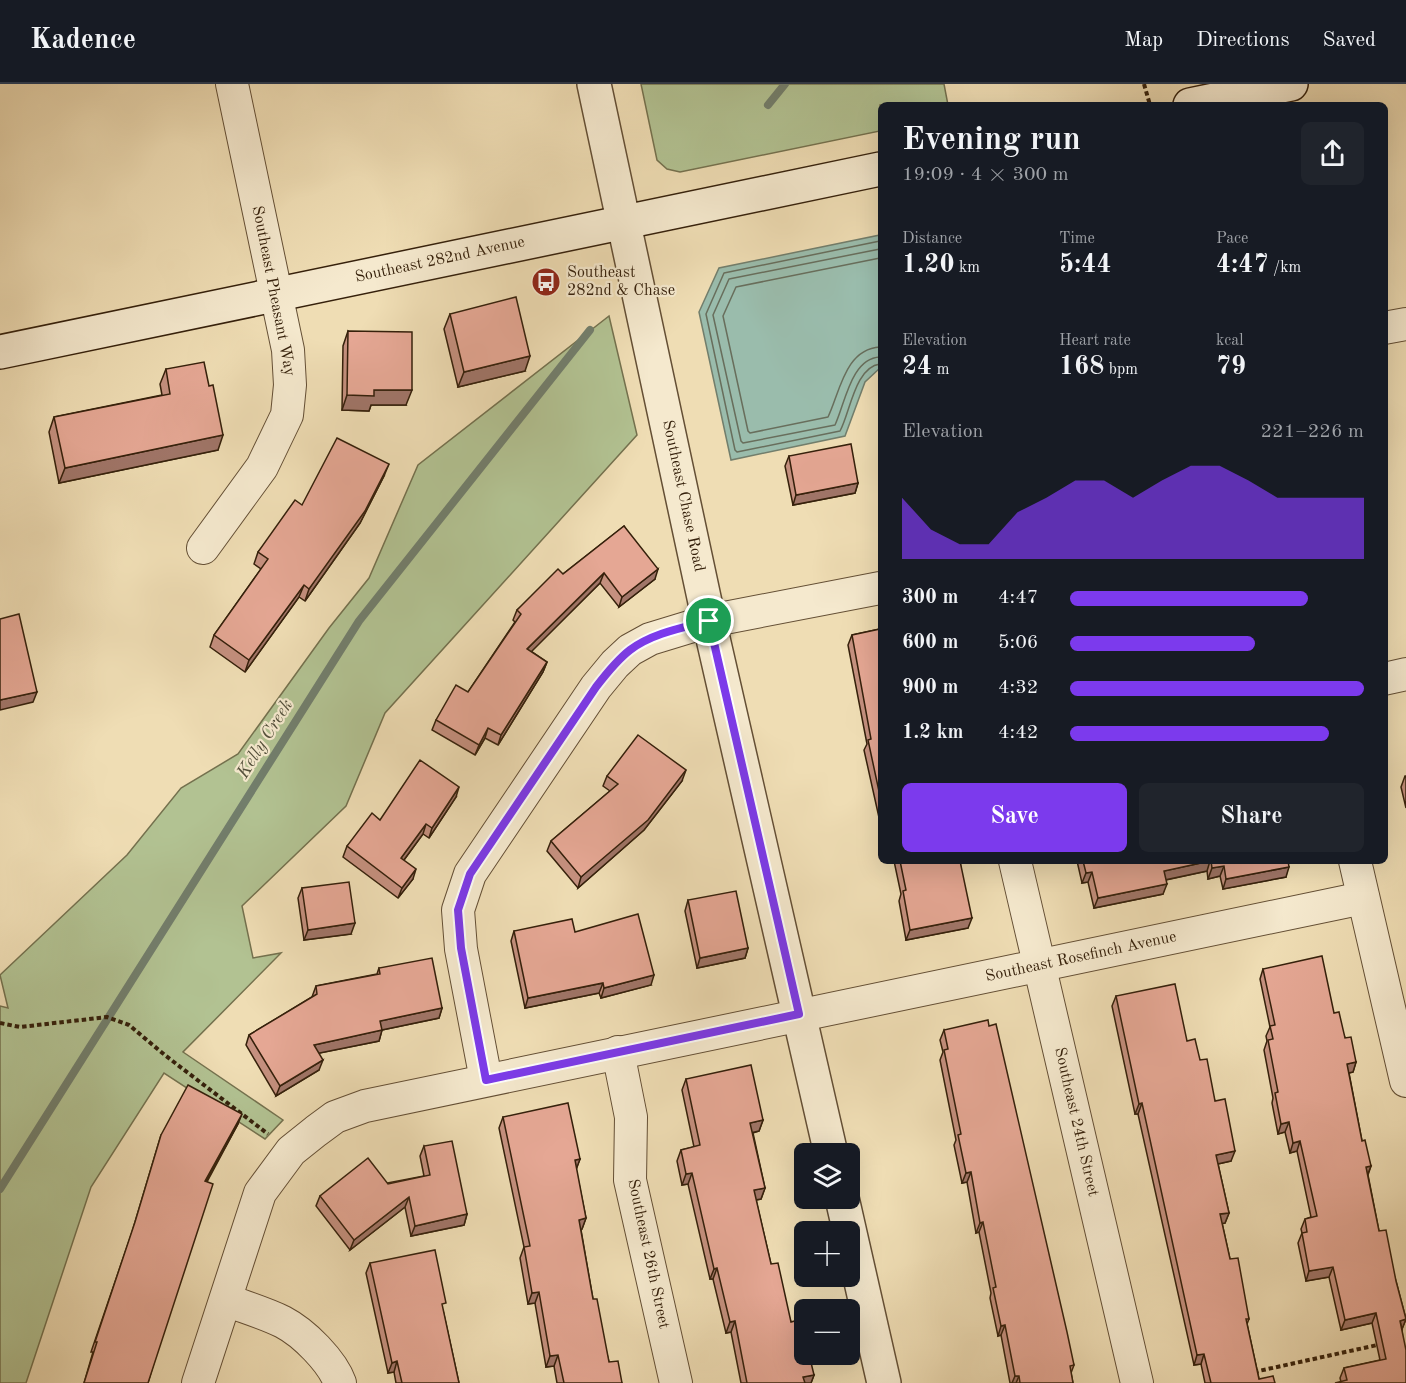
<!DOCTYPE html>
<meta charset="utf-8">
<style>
:root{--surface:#171b24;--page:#20242c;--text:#f1f3f6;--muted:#9ea1a6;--line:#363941;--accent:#7c3aed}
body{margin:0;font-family:"Old Standard TT",serif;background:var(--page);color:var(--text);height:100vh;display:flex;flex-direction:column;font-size:22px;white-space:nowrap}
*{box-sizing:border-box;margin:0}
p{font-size:20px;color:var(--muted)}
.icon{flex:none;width:33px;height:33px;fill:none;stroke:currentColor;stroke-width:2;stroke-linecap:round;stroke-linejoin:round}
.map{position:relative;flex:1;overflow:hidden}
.side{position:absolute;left:878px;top:18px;width:510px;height:762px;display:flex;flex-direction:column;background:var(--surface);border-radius:9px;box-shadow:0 6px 24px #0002}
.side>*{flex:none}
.controls{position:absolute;left:794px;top:1059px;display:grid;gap:12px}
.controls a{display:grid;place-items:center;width:66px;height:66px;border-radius:9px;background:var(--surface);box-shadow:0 6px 24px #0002;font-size:30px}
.pin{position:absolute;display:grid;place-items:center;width:51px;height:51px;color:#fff;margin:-26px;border:3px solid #fff;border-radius:50%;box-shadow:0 2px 6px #0007}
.round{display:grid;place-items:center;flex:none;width:63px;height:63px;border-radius:9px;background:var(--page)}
.overview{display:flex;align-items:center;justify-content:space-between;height:102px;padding:0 24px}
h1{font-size:33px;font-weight:700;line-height:45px}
.figures{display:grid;grid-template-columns:repeat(3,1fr);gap:9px;height:102px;padding:6px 24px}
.figures div{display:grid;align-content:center}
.figures b{font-size:26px;font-weight:700}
.figures small{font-size:16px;font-weight:400}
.figures p{font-size:16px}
.chart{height:168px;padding:12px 24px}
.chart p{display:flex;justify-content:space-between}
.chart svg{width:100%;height:108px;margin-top:6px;fill:var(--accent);opacity:.7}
.cta{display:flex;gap:12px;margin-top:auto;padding:12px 24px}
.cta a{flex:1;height:69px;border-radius:9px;background:var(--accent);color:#fff;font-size:24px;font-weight:700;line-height:69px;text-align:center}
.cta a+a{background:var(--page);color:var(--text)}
ul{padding:0 24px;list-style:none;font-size:20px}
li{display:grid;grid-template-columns:96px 72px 1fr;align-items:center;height:45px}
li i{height:15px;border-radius:8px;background:var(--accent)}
header{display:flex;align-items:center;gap:36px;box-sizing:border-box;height:84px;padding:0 30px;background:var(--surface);border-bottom:2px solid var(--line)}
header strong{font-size:28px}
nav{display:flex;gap:33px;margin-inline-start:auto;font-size:21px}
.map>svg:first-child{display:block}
.green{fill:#b2c292;stroke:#74714e;stroke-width:1.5}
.water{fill:#9abcac;stroke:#727e6c;stroke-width:1.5}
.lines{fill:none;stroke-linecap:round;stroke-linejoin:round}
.shore{stroke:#686e5c;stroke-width:1.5}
.stream{stroke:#727e6c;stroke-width:8}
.minor-casing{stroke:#644f35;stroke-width:34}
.tertiary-casing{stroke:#644f35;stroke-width:36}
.secondary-casing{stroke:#35200b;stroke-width:36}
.path{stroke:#35200b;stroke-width:4;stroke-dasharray:4.5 3;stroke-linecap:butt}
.minor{stroke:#f5e9ce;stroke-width:32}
.tertiary{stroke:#f5e9ce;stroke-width:33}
.secondary{stroke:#f5e9ce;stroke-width:33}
.wall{fill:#c5907f;stroke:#35200b;stroke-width:1.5}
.shaded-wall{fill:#a07568;stroke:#35200b;stroke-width:1.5}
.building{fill:#e5a794;stroke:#35200b;stroke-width:1.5}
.route-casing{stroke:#fff;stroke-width:12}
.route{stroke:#7c3aed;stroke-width:8}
.labels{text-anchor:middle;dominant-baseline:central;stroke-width:4.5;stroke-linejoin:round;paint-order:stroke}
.street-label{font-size:16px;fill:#35200b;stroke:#f5e9ce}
.poi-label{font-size:16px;fill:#35200b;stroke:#f5e9ce;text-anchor:start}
.water-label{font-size:18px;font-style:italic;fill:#534f3b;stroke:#f5e9ce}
</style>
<header>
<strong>Kadence</strong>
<nav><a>Map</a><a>Directions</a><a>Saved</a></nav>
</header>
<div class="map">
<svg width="1406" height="1299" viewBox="0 0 1406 1299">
<rect width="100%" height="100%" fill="#efddb4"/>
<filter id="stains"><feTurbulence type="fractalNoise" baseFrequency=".00333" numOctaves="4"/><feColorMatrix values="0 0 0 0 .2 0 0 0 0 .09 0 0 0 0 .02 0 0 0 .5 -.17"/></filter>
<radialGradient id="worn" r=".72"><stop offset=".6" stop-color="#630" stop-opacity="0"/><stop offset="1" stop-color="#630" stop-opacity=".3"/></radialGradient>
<g class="green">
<polygon points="641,0 944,0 948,21 880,21 880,47 680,88 667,85 657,76"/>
<polygon points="609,232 637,351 385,629 346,722 242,822 253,874 281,869 183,968 283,1036 265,1055 164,989 91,1103 26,1299 0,1299 0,922 8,924 0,891 127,771 181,704 238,670 329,544 369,494 418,381"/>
</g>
<polygon class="water" points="880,151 880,284 865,298 845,352 731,376 699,228 719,184"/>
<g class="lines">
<g class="shore">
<path d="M880,157L724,189L706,230L735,366L737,368L840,347C850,329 855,283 880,280"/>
<path d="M880,165L729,195L713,231L741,357L743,359L835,341C845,320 851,274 880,273"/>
<path d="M880,174L736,203L723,232L748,347L750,349L828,333C840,308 845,265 880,263"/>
</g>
<g class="stream">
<polyline points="768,21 785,0"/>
<polyline points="0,1105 359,537 590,246"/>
</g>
<g class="minor-casing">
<g id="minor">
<polyline points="1384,244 1406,240"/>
<polyline points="203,464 262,383 287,331 290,301 288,266 232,0"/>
<polyline points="1384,595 1406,590"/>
<polyline points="1015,777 1137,1299"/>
<polyline points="1355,777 1406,997"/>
<polyline points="618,968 631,1033 630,1096 676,1299"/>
<polyline points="486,996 461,865 458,826 470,790 596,603 615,580 630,566 650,555 709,537 880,504"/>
<path d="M226,1216C244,1223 265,1229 283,1238C304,1249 332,1277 340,1299"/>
<polyline points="198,1299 260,1109 291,1067 316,1047 335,1033 365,1022 1363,814"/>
</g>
</g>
<g class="tertiary-casing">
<g id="tertiary">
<polyline points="594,0 709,537 831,1070"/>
<polyline points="842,1114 884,1299"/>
</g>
</g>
<g class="secondary-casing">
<g id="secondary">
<polyline points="1190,21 1291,0"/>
<polyline points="0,268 880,85"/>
</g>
</g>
<g class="path">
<polyline points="1144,0 1150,21"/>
<polyline points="0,939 20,943 107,933 129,941 166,972 268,1050"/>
<polyline points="1254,1288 1382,1260"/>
</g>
<use href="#minor" class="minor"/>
<use href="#tertiary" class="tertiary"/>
<use href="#secondary" class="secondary"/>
</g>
<g class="wall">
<polygon points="450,230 525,287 458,303 444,245"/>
<polygon points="348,247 406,321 371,321 369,327 342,326 343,262"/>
<polygon points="166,285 209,302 218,366 59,399 49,348 54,333 162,311 160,300"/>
<polygon points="789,372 858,399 855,409 793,421 785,382"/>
<polygon points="384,392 360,439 305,517 299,513 245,588 210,563 214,551 261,485 254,480 258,468 302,421"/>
<polygon points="624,442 655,495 619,523 600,499 531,567 547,578 543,588 498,661 485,654 475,671 432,646 436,636 468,608 515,538 513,536 517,526"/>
<polygon points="880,545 880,738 864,666 867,660 848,561 852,551"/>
<polygon points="607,692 682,697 644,746 578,804 547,767 551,757 610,707 603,702"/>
<polygon points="1405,692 1406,692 1406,724 1401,703"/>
<polygon points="456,713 429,754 423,750 404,776 413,795 398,814 343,773 347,762 380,736"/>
<polygon points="894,777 960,777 968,844 906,856 899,817 901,810"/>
<polygon points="1077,777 1288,777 1286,793 1223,805 1220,792 1208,795 1207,787 1166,796 1163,810 1094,824 1088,798 1082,799"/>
<polygon points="302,804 351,850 304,856 298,814"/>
<polygon points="688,816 748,864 745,874 697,884 685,827"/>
<polygon points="514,847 575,848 651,901 601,914 599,909 525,924 511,857"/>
<polygon points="379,884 442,924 439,934 382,946 379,957 319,969 319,986 276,1012 246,961 249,951 312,913 316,902 377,890"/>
<polygon points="1263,885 1334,929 1356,978 1353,988 1349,989 1362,1057 1371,1082 1368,1091 1379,1147 1396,1197 1406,1235 1402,1245 1406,1299 1341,1298 1340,1294 1344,1284 1380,1276 1372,1239 1341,1246 1329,1193 1306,1197 1298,1159 1302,1149 1301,1145 1305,1135 1311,1133 1297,1067 1290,1069 1285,1048 1278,1050 1272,1019 1273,1014 1264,966 1267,957 1266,952 1270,943 1260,895"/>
<polygon points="1116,912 1187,957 1200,976 1215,1017 1231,1077 1218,1080 1229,1129 1225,1139 1222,1139 1230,1175 1249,1235 1247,1240 1259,1295 1275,1299 1205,1299 1201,1280 1194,1281 1138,1030 1135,1030 1112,922"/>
<polygon points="944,946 1074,1281 1071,1289 1073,1299 1010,1299 1001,1251 998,1252 990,1214 991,1209 979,1148 976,1149 967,1098 962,1099 954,1061 956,1056 940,976 943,968 940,956"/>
<polygon points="686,995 763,1036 759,1047 753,1049 765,1104 761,1115 756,1116 771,1180 791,1238 814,1291 811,1299 741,1299 731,1248 726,1249 713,1195 710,1195 688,1100 682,1101 677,1077 681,1066 694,1063 682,1006"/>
<polygon points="503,1033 580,1075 576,1085 586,1134 582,1145 581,1146 593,1215 609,1278 622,1299 557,1299 554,1282 546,1283 535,1219 528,1220 520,1174 524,1163 499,1044"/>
<polygon points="238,1040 207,1098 148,1299 84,1299 93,1268 91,1268 132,1148 161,1051"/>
<polygon points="424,1062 467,1130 464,1141 411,1152 405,1123 350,1166 316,1122 320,1112 424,1092 420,1072"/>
<polygon points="370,1179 443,1226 459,1299 396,1299 394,1288 388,1289 366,1189"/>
</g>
<g class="shaded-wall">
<polygon points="530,272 525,287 458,303 464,288"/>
<polygon points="374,306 412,306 406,321 371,321 369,327 342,326 347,311"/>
<polygon points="223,351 218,366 59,399 65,384"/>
<polygon points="389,380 384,392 360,439 305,517 309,505"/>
<polygon points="858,399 855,409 793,421 796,411"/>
<polygon points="658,485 655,495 619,523 622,513"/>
<polygon points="604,489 600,499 524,575 527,565"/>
<polygon points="304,501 299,513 245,588 249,576"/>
<polygon points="547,578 543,588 498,661 501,651"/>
<polygon points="37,608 33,618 0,626 0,616"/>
<polygon points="488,644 485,654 475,671 479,661"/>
<polygon points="686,686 682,697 644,746 578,804 581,793"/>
<polygon points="459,703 456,713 429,754 432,744"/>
<polygon points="426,740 423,750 398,784 401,774"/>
<polygon points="1210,777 1207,787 1160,797 1164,787"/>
<polygon points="1224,782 1220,792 1208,795 1212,784"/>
<polygon points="1289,783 1286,793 1223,805 1226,795"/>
<polygon points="416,785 413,795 398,814 402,804"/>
<polygon points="1092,788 1088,798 1082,799 1086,789"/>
<polygon points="1167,800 1163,810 1094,824 1098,814"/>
<polygon points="972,834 968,844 906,856 910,846"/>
<polygon points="355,839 351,850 304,856 308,846"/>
<polygon points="748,864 745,874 697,884 700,874"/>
<polygon points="654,891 651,901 601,914 604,904"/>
<polygon points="603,899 599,909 525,924 528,914"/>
<polygon points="442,924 439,934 377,947 380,937"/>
<polygon points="382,946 379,957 310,971 314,961"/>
<polygon points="323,976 319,986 276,1012 280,1002"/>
<polygon points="1356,978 1353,988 1344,990 1347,980"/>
<polygon points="1142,1019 1138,1030 1135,1030 1139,1020"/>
<polygon points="242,1030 238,1040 201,1107 205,1097"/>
<polygon points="763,1036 759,1047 746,1050 750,1039"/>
<polygon points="1289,1038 1285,1048 1278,1050 1281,1040"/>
<polygon points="1300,1057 1297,1067 1290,1069 1293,1059"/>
<polygon points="1235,1067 1231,1077 1213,1081 1216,1071"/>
<polygon points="580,1075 576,1086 575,1076"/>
<polygon points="1371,1082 1367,1092 1366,1083"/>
<polygon points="971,1088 967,1098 962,1099 966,1089"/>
<polygon points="692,1089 688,1100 682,1101 686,1090"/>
<polygon points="765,1104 761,1115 750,1117 754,1106"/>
<polygon points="409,1113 405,1123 350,1166 354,1156"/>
<polygon points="1229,1129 1225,1139 1216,1141 1220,1130"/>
<polygon points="467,1130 464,1141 411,1152 415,1142"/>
<polygon points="586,1134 582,1145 575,1147 579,1136"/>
<polygon points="983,1138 979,1148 976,1149 980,1139"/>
<polygon points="1333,1183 1329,1193 1306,1197 1309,1187"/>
<polygon points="717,1184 713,1195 710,1195 714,1185"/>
<polygon points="539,1208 535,1219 528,1220 532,1209"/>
<polygon points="1376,1229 1372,1239 1341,1246 1345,1236"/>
<polygon points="1406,1235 1402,1245 1400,1237"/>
<polygon points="735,1237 731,1248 726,1249 730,1238"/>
<polygon points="1005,1241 1001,1251 998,1252 1001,1242"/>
<polygon points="1204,1270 1201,1280 1194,1281 1197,1271"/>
<polygon points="558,1271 554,1282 546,1283 550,1272"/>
<polygon points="397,1277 394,1288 388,1289 392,1279"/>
<polygon points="814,1291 811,1299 801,1299 803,1293"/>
<polygon points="1015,1292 1019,1292 1016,1299 1012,1299"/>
</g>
<g class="building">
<polygon points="516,213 530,272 464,288 450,230"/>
<polygon points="348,247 412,248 412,306 374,306 374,312 347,311"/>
<polygon points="204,278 209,302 213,301 223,351 65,384 54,333 170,310 166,285"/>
<polygon points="337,354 389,380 365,427 309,505 304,501 249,576 214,551 268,475 258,468 295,416 302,421"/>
<polygon points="851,360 858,399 796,411 789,372"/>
<polygon points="624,442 658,485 622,513 604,489 527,565 547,578 501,651 488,644 479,661 436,636 456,601 468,608 521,530 517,526 558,485 563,490"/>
<polygon points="19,530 37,608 0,616 0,535"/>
<polygon points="880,545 880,712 868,656 871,655 852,551"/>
<polygon points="638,651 686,686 648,736 581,793 551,757 618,700 607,692"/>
<polygon points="420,676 459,703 432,744 426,740 401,774 416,785 402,804 347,762 372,729 380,736"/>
<polygon points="900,777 960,777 972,834 910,846 903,807 906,806"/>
<polygon points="1083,777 1210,777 1164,787 1167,800 1098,814 1092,788 1086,789"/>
<polygon points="1211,777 1288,777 1289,783 1226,795 1224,782 1212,784"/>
<polygon points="349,798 355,839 308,846 302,804"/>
<polygon points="736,807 748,864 700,874 688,816"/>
<polygon points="638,830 654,891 604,904 603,899 528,914 514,847 572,835 575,848"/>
<polygon points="1322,872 1334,929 1339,928 1345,954 1351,953 1356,978 1347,980 1362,1057 1365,1056 1371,1082 1366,1083 1379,1147 1386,1146 1396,1197 1406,1235 1400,1237 1406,1266 1406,1299 1335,1299 1347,1296 1344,1284 1386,1275 1376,1229 1345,1236 1333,1183 1309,1187 1302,1149 1307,1148 1305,1135 1317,1132 1300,1057 1293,1059 1289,1038 1281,1040 1275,1009 1278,1008 1268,956 1273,955 1270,942 1275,941 1263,885"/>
<polygon points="432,874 442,924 380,937 382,946 314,961 323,976 280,1002 249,951 317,910 316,902 380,890 379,884"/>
<polygon points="1175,900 1187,957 1195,955 1200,976 1207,975 1215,1017 1225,1015 1235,1067 1216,1071 1229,1129 1220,1130 1230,1175 1238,1174 1249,1235 1246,1235 1259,1295 1273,1292 1275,1299 1211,1299 1204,1270 1197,1271 1142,1019 1139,1020 1116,912"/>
<polygon points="988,936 989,942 996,940 1067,1248 1074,1281 1070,1282 1073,1299 1020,1299 1019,1292 1015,1292 1005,1241 1001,1242 993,1204 996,1203 983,1138 980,1139 971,1088 966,1089 958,1051 961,1050 944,966 948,965 944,946"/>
<polygon points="751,981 763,1036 750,1039 765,1104 754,1106 771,1180 778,1179 791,1238 802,1235 804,1244 804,1270 809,1270 814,1291 803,1293 805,1299 747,1299 735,1237 730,1238 717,1184 714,1185 692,1089 686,1090 681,1066 700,1061 686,995"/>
<polygon points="188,1001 242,1030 205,1097 213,1100 148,1299 84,1299 97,1258 95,1258 135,1138 161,1051"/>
<polygon points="568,1019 580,1075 575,1076 586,1134 579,1136 593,1215 597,1215 609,1278 618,1277 622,1299 564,1299 558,1271 550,1272 539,1208 532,1209 524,1163 530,1162 503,1033"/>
<polygon points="452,1057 467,1130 415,1142 409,1113 354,1156 320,1112 368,1074 388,1100 430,1091 424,1062"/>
<polygon points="435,1166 446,1219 442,1220 459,1299 402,1299 397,1277 392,1279 370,1179"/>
</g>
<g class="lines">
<g class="route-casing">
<path id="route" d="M709,537L799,930L486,996L461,864L458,826L470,790L596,603C606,590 617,576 630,566C653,549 682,544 709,537Z"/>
</g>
<use href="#route" class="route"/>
</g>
<defs>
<g id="bus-disc" transform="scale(1.5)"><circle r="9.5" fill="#8f2418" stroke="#f5e9ce"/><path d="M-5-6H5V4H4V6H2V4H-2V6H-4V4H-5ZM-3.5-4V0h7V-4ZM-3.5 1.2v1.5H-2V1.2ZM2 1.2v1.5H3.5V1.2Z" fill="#fff"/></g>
</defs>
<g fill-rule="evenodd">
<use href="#bus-disc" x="546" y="198"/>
</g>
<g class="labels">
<g class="street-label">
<text transform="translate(440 176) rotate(-12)">Southeast 282nd Avenue</text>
<text transform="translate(273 207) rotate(79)">Southeast Pheasant Way</text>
<text transform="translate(683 412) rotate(78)">Southeast Chase Road</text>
<text transform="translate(1081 873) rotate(-12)">Southeast Rosefinch Avenue</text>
<text transform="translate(1076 1038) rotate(77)">Southeast 24th Street</text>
<text transform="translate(648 1170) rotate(78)">Southeast 26th Street</text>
</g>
<g class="poi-label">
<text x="567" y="189">Southeast<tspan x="567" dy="18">282nd &amp; Chase</tspan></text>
</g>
<g class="water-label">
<text transform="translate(265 655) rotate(-58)">Kelly Creek</text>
</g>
</g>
<rect width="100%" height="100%" filter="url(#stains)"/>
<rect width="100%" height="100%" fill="url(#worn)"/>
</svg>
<div class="controls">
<a><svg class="icon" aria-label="layers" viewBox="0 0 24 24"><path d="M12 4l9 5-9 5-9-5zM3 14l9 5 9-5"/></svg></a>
<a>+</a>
<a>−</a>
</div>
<div class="pin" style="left:709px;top:537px;background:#1e9e55"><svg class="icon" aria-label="arrive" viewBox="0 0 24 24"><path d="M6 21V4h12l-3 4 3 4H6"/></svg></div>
<section class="side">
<div class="overview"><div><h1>Evening run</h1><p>19:09 · 4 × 300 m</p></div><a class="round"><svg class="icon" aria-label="share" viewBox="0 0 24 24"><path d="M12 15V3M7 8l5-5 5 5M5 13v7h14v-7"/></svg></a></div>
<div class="figures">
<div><p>Distance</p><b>1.20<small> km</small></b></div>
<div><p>Time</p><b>5:44</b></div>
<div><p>Pace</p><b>4:47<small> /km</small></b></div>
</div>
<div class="figures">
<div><p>Elevation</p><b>24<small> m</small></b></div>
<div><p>Heart rate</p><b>168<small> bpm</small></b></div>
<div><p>kcal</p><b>79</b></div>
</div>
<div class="chart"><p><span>Elevation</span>221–226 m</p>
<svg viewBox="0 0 160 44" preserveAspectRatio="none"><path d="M0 44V19L10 32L20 38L30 38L40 25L50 19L60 12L70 12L80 19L90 12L100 6L110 6L120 12L130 19L140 19L150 19L160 19V44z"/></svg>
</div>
<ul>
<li><b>300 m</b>4:47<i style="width:81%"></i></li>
<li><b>600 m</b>5:06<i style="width:63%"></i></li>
<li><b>900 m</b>4:32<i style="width:100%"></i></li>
<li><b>1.2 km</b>4:42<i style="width:88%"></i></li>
</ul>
<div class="cta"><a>Save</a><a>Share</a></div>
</section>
</div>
